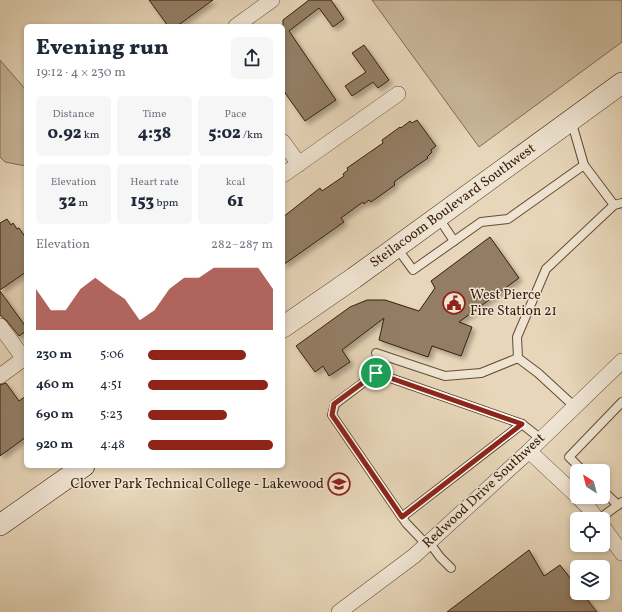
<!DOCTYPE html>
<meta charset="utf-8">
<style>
:root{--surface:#fff;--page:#f6f6f7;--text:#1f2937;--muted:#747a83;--accent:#8f2418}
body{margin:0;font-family:Vollkorn,serif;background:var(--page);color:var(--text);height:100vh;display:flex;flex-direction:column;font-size:15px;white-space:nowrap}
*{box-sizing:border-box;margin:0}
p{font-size:13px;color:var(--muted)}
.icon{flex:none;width:22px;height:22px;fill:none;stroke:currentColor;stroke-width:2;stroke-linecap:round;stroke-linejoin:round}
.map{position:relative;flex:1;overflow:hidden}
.details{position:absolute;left:24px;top:24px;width:261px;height:444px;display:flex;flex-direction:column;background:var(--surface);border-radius:6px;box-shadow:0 2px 6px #0003}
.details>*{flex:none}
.needle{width:26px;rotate:324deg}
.fabs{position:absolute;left:570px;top:464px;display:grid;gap:8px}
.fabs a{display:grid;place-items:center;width:40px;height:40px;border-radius:6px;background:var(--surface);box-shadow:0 2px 6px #0003;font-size:20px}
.pin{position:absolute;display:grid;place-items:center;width:34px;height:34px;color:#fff;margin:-17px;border:2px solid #fff;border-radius:50%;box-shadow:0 1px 4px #0007}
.round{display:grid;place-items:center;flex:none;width:42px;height:42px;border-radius:6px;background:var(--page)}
.headline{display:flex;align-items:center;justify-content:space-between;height:68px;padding:0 12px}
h1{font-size:22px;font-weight:800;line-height:30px}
.metrics{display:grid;grid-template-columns:repeat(3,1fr);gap:6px;height:68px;padding:4px 12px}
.metrics div{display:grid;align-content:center;border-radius:6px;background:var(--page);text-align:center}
.metrics b{font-size:17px;font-weight:800}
.metrics small{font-size:11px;font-weight:400}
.metrics p{font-size:11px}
.chart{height:112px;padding:8px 12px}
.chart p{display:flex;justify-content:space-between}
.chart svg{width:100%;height:72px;margin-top:4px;fill:var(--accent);opacity:.7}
ul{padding:0 12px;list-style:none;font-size:13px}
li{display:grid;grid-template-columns:64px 48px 1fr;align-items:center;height:30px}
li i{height:10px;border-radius:5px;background:var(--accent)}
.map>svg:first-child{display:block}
.green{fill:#c9b79b;stroke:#816a53}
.building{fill:#937e65;stroke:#391e0b;filter:url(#shadow)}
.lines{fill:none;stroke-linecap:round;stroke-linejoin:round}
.service-casing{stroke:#644c36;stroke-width:10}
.minor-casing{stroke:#644c36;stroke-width:16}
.secondary-casing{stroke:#391e0b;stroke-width:22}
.service{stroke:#efe4d2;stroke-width:8}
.minor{stroke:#efe4d2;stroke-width:15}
.secondary{stroke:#efe4d2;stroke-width:21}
.route-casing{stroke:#fff;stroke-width:8}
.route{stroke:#8f2418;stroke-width:5}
.labels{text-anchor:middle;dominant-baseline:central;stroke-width:3;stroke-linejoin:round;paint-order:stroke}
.street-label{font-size:14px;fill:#391e0b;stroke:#efe4d2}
.poi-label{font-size:14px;fill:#391e0b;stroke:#efe4d2;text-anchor:start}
</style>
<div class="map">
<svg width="622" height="612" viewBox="0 0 622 612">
<defs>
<filter id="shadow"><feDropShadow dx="3.5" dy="3.5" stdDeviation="2" flood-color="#0004"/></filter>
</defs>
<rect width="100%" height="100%" fill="#e7d6b9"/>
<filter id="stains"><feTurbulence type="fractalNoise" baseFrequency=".005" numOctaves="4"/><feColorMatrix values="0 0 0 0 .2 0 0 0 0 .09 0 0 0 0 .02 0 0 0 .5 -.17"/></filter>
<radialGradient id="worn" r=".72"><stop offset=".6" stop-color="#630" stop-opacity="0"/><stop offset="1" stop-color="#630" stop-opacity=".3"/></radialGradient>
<g class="green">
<polygon points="372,0 622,0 622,42 479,147"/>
<polygon points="0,60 26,90 26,166 5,162 0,157"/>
</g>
<g class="building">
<polygon points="149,0 213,0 177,26 168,26"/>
<polygon points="309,0 331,0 344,19 333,27 319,8 289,31 336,100 305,121 283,90 283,20"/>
<polygon points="364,45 389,80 378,88 373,82 352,96 345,86 366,72 352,53"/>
<polygon points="417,120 436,146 431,150 432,152 427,157 428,158 395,181 394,184 395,185 371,202 369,200 364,204 363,202 341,218 344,222 283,265 283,217 320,188 322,191 344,176 343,174 348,170 347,168 383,143 382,140 400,127 401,128 410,121 412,123"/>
<polygon points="7,219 11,225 13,223 17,229 19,228 26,238 26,272 0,290 0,223"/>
<polygon points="490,237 519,278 459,322 472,327 461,356 432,346 428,357 379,340 384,318 342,350 350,362 329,376 323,366 315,372 296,346 350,307 367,300 385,300 419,311 435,288 431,281"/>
<polygon points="0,291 26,327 26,331 19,336 7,321 0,315"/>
<polygon points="6,383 19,401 26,396 26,437 0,456 0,385"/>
<polygon points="529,550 544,576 560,565 577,587 577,593 582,593 597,612 447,612"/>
</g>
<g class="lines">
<g class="service-casing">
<g id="service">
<polyline points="571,120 584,165 614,205"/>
<polyline points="438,217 454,241"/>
<polyline points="397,248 413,270 481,222 508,219 584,165"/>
<polyline points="376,353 445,376 481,373 518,358"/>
<polyline points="575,407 538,373 518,358 517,337 546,269 614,205 622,203"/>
<polyline points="583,471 569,457 622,402"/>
<polyline points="603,491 618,505"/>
<polyline points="402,517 522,424"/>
<polyline points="599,519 622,502"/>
<polyline points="429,542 440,557 451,568"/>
<polyline points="426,544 406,523 332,415 335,404 376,373 522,424 541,439"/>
</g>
</g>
<g class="minor-casing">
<g id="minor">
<polyline points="236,26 272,0"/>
<polyline points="283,142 299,164"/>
<polyline points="283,175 398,94"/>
<polyline points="0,326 24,359"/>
<polyline points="0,376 26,357"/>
<polyline points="529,451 577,496"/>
<polyline points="578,497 588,507 597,519"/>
<polyline points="603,527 622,553"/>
<polyline points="339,612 414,556 529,451 622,361"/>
</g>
</g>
<g class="secondary-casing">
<g id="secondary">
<polyline points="283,327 354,278 622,83"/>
<polyline points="0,525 84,466"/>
</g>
</g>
<use href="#service" class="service"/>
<use href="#minor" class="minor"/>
<use href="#secondary" class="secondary"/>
</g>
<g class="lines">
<g class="route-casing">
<polygon id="route" points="376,373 522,424 402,517 332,415 334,404"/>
</g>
<use href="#route" class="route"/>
</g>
<defs>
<g id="civic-ring" transform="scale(1.15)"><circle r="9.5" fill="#efe4d2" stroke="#8f2418" stroke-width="1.5"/><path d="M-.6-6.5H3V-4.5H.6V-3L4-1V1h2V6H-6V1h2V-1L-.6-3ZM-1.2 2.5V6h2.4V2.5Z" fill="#8f2418"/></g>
<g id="university-ring" transform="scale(1.15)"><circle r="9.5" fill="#efe4d2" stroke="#8f2418" stroke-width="1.5"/><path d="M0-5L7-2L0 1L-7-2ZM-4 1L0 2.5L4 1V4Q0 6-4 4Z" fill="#8f2418"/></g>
</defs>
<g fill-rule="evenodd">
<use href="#civic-ring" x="454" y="303"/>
<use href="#university-ring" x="339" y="484"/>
</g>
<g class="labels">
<g class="street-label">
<text transform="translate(453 206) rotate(-36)">Steilacoom Boulevard Southwest</text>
<text transform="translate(484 491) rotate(-43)">Redwood Drive Southwest</text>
</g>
<g class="poi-label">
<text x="470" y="295">West Pierce<tspan x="470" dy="16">Fire Station 21</tspan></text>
<text x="324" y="484" text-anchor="end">Clover Park Technical College - Lakewood</text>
</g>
</g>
<rect width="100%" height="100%" filter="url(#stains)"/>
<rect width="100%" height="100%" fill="url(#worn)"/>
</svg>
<div class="fabs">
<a><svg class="needle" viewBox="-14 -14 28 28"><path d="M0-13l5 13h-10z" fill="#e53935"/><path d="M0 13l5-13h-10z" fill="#747a83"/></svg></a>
<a><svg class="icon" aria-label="locate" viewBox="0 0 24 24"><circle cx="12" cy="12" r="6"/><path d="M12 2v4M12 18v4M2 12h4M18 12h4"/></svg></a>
<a><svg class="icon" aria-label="layers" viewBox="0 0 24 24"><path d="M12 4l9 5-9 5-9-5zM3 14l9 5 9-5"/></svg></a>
</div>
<div class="pin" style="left:376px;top:373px;background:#1e9e55"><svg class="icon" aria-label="arrive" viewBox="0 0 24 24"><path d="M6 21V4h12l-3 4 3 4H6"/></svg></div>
<section class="details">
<div class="headline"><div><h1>Evening run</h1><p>19:12 · 4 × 230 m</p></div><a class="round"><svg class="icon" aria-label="share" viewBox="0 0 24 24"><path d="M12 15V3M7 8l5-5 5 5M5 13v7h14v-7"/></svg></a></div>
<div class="metrics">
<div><p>Distance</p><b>0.92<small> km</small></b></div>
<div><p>Time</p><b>4:38</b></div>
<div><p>Pace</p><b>5:02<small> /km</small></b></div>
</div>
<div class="metrics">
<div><p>Elevation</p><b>32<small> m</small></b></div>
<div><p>Heart rate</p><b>153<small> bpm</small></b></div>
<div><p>kcal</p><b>61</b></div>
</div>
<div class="chart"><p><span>Elevation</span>282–287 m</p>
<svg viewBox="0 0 160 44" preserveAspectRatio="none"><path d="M0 44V19L10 32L20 32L30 19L40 12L50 19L60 25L70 38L80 32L90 19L100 12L110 12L120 6L130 6L140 6L150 6L160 19V44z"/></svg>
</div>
<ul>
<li><b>230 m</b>5:06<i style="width:78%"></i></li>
<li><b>460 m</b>4:51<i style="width:96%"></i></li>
<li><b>690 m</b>5:23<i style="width:63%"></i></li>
<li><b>920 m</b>4:48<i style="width:100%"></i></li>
</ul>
</section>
</div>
